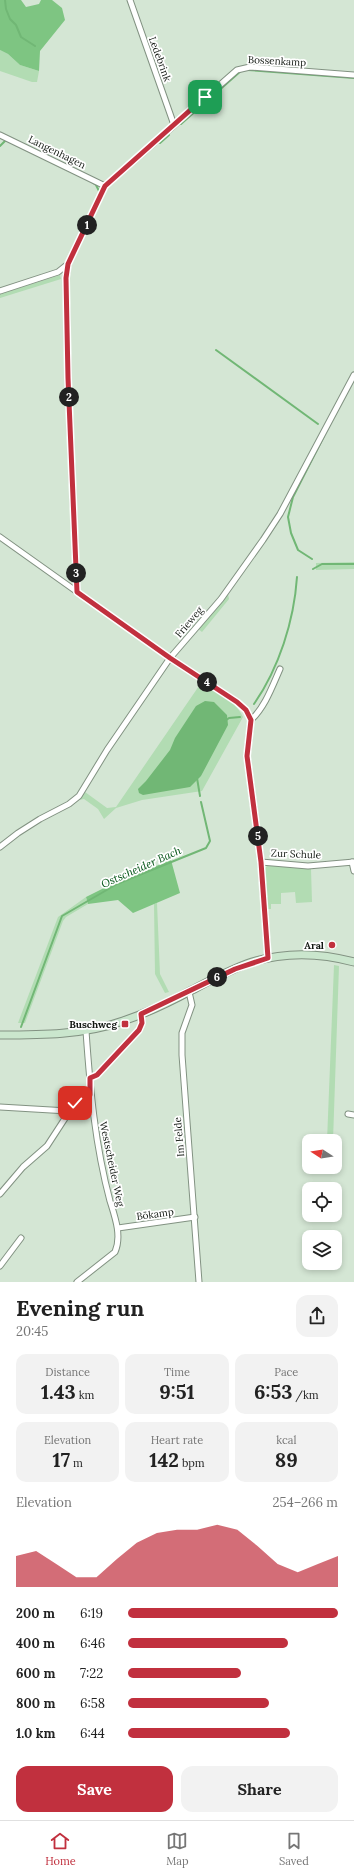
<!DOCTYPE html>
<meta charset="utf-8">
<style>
:root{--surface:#fff;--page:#f2f2f2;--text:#222;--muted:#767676;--line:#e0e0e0;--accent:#c1303e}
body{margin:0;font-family:Lora,serif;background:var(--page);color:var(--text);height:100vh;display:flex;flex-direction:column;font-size:15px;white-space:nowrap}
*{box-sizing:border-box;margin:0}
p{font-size:13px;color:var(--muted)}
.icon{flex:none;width:22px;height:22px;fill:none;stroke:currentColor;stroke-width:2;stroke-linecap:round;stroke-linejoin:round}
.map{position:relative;height:1282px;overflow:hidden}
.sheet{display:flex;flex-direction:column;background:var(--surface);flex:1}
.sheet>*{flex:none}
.needle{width:26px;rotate:282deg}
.buttons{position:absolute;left:302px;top:1134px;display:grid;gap:8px}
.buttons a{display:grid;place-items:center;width:40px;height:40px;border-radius:8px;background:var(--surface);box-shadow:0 2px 6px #0003;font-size:20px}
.pin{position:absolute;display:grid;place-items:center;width:34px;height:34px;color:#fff;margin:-17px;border-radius:8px;box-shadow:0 2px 6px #0006}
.km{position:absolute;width:20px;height:20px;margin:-10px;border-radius:50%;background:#222;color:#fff;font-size:11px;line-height:20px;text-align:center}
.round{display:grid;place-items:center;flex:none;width:42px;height:42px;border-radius:12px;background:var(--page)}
.headline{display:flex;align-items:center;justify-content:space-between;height:68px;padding:0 16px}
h1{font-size:22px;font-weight:700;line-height:30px}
.stats{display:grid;grid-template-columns:repeat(3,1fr);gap:6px;height:68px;padding:4px 16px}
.stats div{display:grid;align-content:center;border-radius:10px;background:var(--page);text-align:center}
.stats b{font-size:20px;font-weight:700}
.stats small{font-size:11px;font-weight:400}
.stats p{font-size:11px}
.chart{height:112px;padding:8px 16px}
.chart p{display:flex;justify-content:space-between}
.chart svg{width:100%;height:72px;margin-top:4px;fill:var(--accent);opacity:.7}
.button{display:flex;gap:8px;margin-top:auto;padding:8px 16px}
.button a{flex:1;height:46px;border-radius:12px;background:var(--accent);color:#fff;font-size:16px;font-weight:700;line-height:46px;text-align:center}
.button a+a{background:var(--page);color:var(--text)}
ul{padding:0 16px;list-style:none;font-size:13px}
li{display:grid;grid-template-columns:64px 48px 1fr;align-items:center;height:30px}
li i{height:10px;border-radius:5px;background:var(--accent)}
.tabs{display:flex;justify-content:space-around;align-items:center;height:56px;border-top:1px solid var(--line);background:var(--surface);font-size:11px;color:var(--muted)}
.tabs a{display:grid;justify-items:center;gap:2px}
.tabs .active{color:var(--accent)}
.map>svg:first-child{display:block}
.green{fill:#b2dcb3}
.forest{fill:#7ec582}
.water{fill:#71b775}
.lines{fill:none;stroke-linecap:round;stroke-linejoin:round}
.stream{stroke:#71b775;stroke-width:2}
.street-casing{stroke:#829282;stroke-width:7}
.secondary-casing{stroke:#829282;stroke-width:9}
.street{stroke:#fff;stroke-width:5}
.secondary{stroke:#cae6cd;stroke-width:7}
.route-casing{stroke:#fff;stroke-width:8}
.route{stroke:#c1303e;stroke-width:5}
.poi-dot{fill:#c1303e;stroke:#fff;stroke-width:1.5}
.labels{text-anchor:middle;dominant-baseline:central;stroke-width:3.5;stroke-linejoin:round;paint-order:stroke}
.street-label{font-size:10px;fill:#121812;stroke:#fff}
.poi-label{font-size:10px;font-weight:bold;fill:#121812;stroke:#fff;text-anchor:end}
.water-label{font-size:11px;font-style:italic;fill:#025415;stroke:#fff}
</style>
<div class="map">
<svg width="354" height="1282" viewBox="0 0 354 1282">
<rect width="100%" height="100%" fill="#d4e6d4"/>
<g class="green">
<polygon points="0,50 8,54 20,65 39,71 37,82 32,82 0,71"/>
<polygon points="60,275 61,279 0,298 0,294"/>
<polygon points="354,562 354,569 316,570 316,563"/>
<polygon points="228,594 229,599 202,632 197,628"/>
<path d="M201,683C216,692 236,701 243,717L202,791L142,800L116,808L104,819L98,809L84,799L79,800L85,792L107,808L116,807Z"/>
<polygon points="268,865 311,869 312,902 296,903 295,892 281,893 281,904 271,904 271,909 267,909 265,868"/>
<polygon points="86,897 88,904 66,917 63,921 25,1023 18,1023 58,917"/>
<polygon points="157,903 160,974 169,992 165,993 155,974 154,904"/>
<polygon points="334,965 339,966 333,1141 327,1141"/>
</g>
<g class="forest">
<polygon points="0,0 21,0 26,7 39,4 41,0 52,0 62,8 65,20 40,51 39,71 20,65 8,54 0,50"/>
<polygon points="171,860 180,893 133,913 118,900 88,904 86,897 114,883"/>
</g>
<polygon class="water" points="205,701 214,702 227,715 228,725 201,776 190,787 143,795 139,793 138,789 146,781 170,750 175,738 196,706"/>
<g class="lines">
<g class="stream">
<polyline points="5,0 6,9 10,19 16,25 21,37 35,46"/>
<polyline points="248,70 354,78"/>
<polyline points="181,124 242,70"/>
<polyline points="160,143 169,135"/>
<polyline points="0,146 5,141"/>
<polyline points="92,182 96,185 99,191"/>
<polyline points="216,350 318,424"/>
<polyline points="312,559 298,550 291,533 288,517 293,497 324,436"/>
<polyline points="313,569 322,564 354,564"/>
<path d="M254,704C279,668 294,621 297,577"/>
<polyline points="225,721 229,718 240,717"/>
<polyline points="197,778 200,796"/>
<polyline points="21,1027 62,916 117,884 206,848 210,841 201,802"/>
</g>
<g class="street-casing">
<g id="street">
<polyline points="130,0 174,125"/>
<polyline points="0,135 105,186"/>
<polyline points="0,291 58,272 68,264"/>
<polyline points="0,537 170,658 237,702 246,710 251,720"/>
<polyline points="77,592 68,378 66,278 68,264 105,186 237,70 250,67 354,75"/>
<polyline points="0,847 18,833 40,819 69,804 79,796 107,750 170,658 221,599 263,540 280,514 354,375"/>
<polyline points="261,862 308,866 354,862"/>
<polyline points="352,862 354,871"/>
<path d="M268,958L261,862L247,756L251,720C265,707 272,687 280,669"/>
<polyline points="189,992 192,1005 182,1033 182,1055 199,1282"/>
<polyline points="90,1078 97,1075 139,1030 142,1023 141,1014"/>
<polyline points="0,1107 68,1111"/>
<polyline points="348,1114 354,1115"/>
<polyline points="0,1194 23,1167 47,1146 75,1103 81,1098 91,1095"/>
<polyline points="118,1228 195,1217"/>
<polyline points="0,1266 21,1238"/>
<path d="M77,1282L115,1252C122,1236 115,1217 110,1201C95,1145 90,1088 86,1031"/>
</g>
</g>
<g class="secondary-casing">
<path id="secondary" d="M0,1035C41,1035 84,1035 123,1021C147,1013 170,1002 192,990C211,980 231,969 252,962C285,952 321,953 354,962"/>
</g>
<use href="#street" class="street"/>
<use href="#secondary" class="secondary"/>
</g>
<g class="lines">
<g class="route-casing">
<polyline id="route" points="75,1103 82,1098 90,1095 90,1078 97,1075 139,1030 142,1023 141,1014 235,969 268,958 261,862 247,756 251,720 246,710 237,702 170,658 77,592 68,378 66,278 68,264 105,186 205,97"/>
</g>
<use href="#route" class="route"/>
</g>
<g class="poi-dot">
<circle cx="332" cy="945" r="4"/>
<rect x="121" y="1020" width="8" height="8" rx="2"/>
</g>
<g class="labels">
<g class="street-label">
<text transform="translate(160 59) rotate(70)">Ledebrink</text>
<text transform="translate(277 61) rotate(3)">Bossenkamp</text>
<text transform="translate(57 152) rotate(26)">Langenhagen</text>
<text transform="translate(189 622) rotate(-50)">Frieweg</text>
<text transform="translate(296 854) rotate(2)">Zur Schule</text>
<text transform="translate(179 1137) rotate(-95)">Im Felde</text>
<text transform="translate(112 1164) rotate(78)">Westscheider Weg</text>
<text transform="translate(155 1214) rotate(-8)">Bökamp</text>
</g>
<g class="poi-label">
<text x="324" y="945">Aral</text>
<text x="117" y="1024">Buschweg</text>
</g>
<g class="water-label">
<text transform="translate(141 867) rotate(-24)">Ostscheider Bach</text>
</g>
</g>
</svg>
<div class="buttons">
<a><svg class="needle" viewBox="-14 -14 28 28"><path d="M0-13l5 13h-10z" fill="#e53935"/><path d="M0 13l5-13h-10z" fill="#767676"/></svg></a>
<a><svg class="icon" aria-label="locate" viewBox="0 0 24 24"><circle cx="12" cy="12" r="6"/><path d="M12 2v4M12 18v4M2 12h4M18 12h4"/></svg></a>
<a><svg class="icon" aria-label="layers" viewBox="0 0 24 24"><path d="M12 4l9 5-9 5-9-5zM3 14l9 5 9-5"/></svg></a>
</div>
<div class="pin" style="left:205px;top:97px;background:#1e9e55"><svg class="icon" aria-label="arrive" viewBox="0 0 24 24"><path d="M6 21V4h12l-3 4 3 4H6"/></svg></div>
<div class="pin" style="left:75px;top:1103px;background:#d93025"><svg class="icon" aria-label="check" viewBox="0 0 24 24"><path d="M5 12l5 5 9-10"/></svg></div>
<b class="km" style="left:87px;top:225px">1</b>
<b class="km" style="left:69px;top:397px">2</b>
<b class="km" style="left:76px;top:573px">3</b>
<b class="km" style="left:207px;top:682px">4</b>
<b class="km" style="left:258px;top:836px">5</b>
<b class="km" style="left:217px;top:977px">6</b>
</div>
<section class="sheet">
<div class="headline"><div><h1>Evening run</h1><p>20:45</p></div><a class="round"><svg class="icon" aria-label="share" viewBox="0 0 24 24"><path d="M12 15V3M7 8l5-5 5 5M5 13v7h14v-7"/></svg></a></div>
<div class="stats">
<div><p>Distance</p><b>1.43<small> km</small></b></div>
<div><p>Time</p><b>9:51</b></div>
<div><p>Pace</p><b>6:53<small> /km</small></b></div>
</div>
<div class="stats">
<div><p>Elevation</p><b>17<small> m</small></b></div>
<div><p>Heart rate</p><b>142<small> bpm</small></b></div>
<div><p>kcal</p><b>89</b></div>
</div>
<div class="chart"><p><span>Elevation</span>254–266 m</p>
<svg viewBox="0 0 160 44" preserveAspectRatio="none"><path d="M0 44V25L10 22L20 30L30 38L40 38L50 27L60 17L70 11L80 9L90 9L100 6L110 9L120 19L130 30L140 35L150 30L160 25V44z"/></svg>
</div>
<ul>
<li><b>200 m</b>6:19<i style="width:100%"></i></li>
<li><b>400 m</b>6:46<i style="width:76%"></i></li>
<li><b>600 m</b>7:22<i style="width:54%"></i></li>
<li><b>800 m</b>6:58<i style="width:67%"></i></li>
<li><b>1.0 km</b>6:44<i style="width:77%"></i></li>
</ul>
<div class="button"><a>Save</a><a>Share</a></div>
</section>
<nav class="tabs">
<a class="active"><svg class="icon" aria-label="home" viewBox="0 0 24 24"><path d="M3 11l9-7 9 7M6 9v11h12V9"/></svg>Home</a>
<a><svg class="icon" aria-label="map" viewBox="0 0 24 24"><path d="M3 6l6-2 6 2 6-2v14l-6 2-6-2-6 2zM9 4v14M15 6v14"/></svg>Map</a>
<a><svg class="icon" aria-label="saved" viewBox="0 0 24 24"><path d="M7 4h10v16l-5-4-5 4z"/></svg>Saved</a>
</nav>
